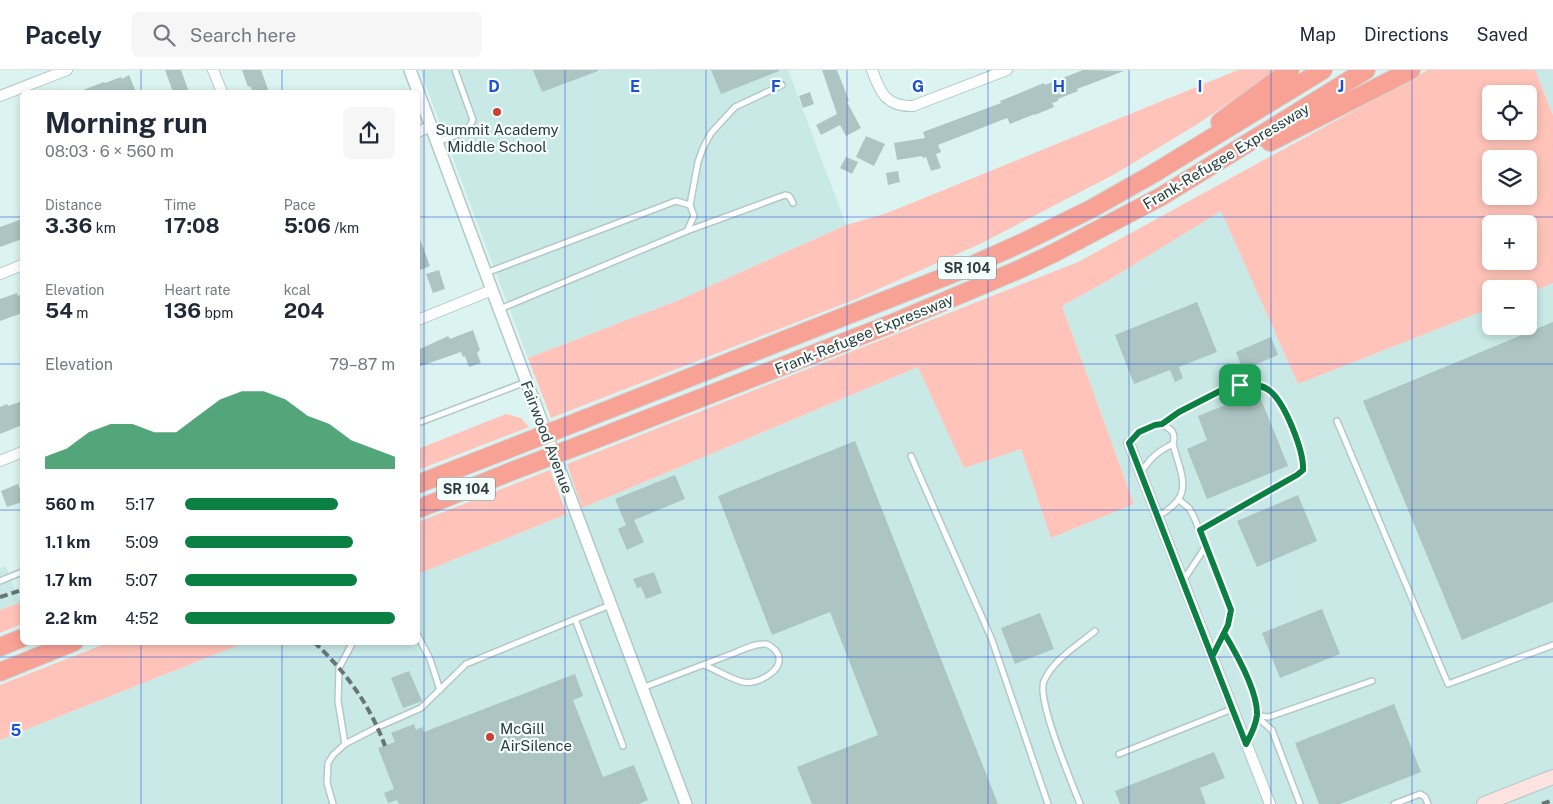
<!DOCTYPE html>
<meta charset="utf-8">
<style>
:root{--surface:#fff;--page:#f6f6f7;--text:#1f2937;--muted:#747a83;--line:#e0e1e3;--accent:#0b8043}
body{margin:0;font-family:"Public Sans",sans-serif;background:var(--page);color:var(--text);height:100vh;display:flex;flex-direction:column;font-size:19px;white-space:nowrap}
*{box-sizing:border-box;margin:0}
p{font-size:16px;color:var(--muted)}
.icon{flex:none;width:28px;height:28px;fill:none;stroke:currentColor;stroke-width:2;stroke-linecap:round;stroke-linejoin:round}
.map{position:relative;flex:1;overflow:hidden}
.sheet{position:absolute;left:20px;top:20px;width:400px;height:555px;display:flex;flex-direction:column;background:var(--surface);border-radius:8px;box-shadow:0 2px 8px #0003}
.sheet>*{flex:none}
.controls{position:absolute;left:1482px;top:15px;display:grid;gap:10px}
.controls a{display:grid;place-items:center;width:55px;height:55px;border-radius:8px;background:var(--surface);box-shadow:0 2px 8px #0003;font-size:25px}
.pin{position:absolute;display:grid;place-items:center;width:42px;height:42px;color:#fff;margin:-21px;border-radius:10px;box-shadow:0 2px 8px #0006}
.round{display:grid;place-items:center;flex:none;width:52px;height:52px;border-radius:8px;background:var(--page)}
.overview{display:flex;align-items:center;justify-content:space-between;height:85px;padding:0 25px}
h1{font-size:28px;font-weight:700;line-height:38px}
.stats{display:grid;grid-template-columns:repeat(3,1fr);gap:8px;height:85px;padding:5px 25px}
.stats div{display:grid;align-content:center}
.stats b{font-size:21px;font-weight:700}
.stats small{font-size:14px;font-weight:400}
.stats p{font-size:14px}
.chart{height:140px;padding:10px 25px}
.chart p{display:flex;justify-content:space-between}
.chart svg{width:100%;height:90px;margin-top:5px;fill:var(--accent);opacity:.7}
ul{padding:0 25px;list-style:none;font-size:16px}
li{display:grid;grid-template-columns:80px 60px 1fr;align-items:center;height:38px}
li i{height:12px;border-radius:6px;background:var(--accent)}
header{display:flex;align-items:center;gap:30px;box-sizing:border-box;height:70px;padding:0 25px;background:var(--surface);border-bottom:1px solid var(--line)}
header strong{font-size:24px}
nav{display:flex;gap:28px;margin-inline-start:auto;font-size:18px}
.search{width:350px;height:45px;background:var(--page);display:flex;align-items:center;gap:12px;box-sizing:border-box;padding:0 18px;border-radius:8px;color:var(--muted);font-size:19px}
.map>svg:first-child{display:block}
.built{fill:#c8e9e6}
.green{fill:#ffc3b9;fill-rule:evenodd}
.building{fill:#adc5c2}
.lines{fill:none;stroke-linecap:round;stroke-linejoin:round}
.service-casing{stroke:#b2c9c6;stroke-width:8}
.minor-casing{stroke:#b2c9c6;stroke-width:12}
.tertiary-casing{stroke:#b2c9c6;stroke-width:14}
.secondary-casing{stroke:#b2c9c6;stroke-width:16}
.motorway-casing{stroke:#d2d4d4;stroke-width:20}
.service{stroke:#fff;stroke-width:5}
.minor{stroke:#fff;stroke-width:10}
.tertiary{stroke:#fff;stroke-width:11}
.secondary{stroke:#fde3df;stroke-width:14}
.motorway{stroke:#f8a195;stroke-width:18}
.rail{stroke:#677674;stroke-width:4;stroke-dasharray:8 4;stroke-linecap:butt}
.motorway-bridge-casing{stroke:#d2d4d4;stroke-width:20;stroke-linecap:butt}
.motorway-bridge{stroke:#f8a195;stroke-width:18}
.route-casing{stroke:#fff;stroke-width:10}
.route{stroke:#0b8043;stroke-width:6}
.grid{fill:none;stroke:#1d4ed8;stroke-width:1;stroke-opacity:0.55}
.poi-dot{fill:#cc3f33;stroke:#f4fefd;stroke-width:2}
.labels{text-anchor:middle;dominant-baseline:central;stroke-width:4.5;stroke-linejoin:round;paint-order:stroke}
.shield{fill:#f4fefd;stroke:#6c7675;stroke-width:1}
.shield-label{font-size:14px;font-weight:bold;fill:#323c3b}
.poi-label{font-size:15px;fill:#323c3b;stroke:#f4fefd}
.street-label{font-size:15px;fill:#323c3b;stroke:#f4fefd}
.grid-label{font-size:16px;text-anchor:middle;font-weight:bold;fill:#1d4ed8;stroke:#f4fefd;stroke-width:4.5;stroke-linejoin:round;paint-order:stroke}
</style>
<header>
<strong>Pacely</strong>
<div class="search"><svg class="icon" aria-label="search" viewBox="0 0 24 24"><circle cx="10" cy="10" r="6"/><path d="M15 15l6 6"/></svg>Search here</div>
<nav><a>Map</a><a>Directions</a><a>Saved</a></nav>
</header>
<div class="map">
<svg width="1553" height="734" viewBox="0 0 1553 734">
<rect width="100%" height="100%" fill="#dcf4f1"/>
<g class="built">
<polygon points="420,0 788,0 846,155 679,230 528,288"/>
<polygon points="1535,0 1553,0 1553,45"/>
<polygon points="1221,140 1298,314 1491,238 1491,256 1529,256 1529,223 1553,213 1553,734 0,734 0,670 244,573 418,572 418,504 582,438 918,297 964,397 1021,379 1051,468 1134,434 1062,236 1109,210"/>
<polygon points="6,496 20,533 0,540 0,498"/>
</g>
<g class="green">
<polygon points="1238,0 1279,0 1196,55 1115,104 980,174 856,229 551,348 528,288 679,230 846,155 884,144 907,135"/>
<path d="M1428,0H1535L1553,45V213L1529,223V219H1491V238L1298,314L1221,141L1109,210L1062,236L1134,434L1051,468L1021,379L964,398L918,297L582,438L567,394L1078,192ZM1491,24H1529V61H1491ZM1491,89H1529V126H1491ZM1491,154H1529V191H1491Z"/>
<polygon points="506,344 521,348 529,357 418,400 418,379"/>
<polygon points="550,400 567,444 418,504 418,452"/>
<polygon points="22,532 22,554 0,563 0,540"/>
<polygon points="110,572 244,573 0,670 0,615"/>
</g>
<g class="building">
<polygon points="165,0 181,0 189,22 173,22"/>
<polygon points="242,0 261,0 269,22 253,22 250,16 248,17"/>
<polygon points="533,0 598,0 598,1 542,22"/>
<polygon points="711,0 779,0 779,1 721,24"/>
<polygon points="822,0 837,0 849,31 847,32 861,58 846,66 840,55 821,65 816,55 837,44"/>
<polygon points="1083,0 1124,1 1077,19 1078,21 1058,29 1058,31 1052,33 1054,37 1035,45 1035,44 1010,54 1007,48 938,75 941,82 936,84 941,98 931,101 926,87 923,88 922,86 897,90 894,73 925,68 923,62 1001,33 1000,31 1044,13 1045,15"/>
<polygon points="129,5 136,22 78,22 104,12 105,13 121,7 122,9"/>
<polygon points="810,22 814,34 803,38 799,26"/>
<polygon points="866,66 885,74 874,96 856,87"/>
<polygon points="846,87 858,92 852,104 840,98"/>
<polygon points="898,101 900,112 888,115 886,103"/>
<polygon points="22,149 22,169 0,177 0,157"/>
<polygon points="418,164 430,196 418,201"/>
<polygon points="439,200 445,219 433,223 426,204"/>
<polygon points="17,223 18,226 22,224 22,243 0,251 0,229"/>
<polygon points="1197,232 1217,282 1179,297 1183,308 1175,312 1170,300 1134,314 1115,265"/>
<polygon points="1553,252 1553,532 1462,570 1363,331"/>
<polygon points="473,260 480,280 477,283 481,293 469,297 465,286 463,287 461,282 418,297 418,280 448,266 450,269"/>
<polygon points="1271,267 1278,285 1243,300 1236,282"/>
<polygon points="1258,322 1288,396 1207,429 1187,379 1207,370 1198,346"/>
<polygon points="22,331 22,355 0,364 0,337 7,334 8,336"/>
<polygon points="855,371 998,734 812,734 797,697 878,665 830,542 772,565 718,426"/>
<polygon points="675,405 685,429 634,450 644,472 627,480 618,459 626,455 615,429"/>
<polygon points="18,414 22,425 22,432 7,437 1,421"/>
<polygon points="1298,425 1317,471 1257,497 1237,451"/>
<polygon points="654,502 662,523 646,529 641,517 637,518 633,509"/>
<polygon points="1322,539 1340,584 1280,608 1262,563"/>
<polygon points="1040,543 1054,579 1015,594 1001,558"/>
<polygon points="409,601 422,631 403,638 391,608"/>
<polygon points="575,604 583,626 573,630 603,707 634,695 648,730 639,734 399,734 397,730 388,733 384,723 394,719 378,678 395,672 391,663 414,654 416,660 422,657 424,662"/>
<polygon points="1394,634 1421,702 1340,734 1319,734 1295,673"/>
<polygon points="1214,682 1225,708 1200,718 1206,734 1120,734 1115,721"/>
</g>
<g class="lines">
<g class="service-casing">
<g id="service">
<path d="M437,72C451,67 467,64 473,50L455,0"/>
<polyline points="690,135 698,92 703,78 711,63 735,37 782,15"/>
<polyline points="687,161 785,125 789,126 793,133"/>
<polyline points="486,203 676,131 690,135 694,146 687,161 500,239"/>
<polyline points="1337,351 1448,614 1553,575"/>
<polyline points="418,353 526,312"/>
<path d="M1162,354C1174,344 1190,337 1204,329C1246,308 1273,305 1291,356C1296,370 1304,385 1303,399L1271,421L1200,460"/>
<path d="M1129,373C1138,363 1148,356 1162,354C1172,360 1176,362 1173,374"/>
<polyline points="911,386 992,570 1048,734"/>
<path d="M1141,403C1149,389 1158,381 1173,374C1182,408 1195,426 1158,446"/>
<polyline points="1179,430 1189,438 1194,447 1231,540 1228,555 1213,587"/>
<polyline points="0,511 22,502"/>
<polyline points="1183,511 1206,476"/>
<polyline points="575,549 623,676"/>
<path d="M1224,563C1236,583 1260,625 1256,648C1255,657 1251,665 1246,674"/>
<polyline points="418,566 430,589 440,620"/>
<path d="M642,618C671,607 700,596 729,585C740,581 754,573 766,574C770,575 772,577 775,580C791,597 757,616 743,612C730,609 717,600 704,595"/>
<polyline points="1257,646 1269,647 1372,611"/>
<polyline points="1257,647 1272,660 1300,734"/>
<polyline points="345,674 338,631 339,598 353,572"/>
<polyline points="1119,684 1232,639"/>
<polyline points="333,734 327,713 328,693 333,685 345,674 378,657 421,638 466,594 610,535"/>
<path d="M1080,734C1072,713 1036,629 1044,611C1053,590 1078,575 1095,561"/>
<polyline points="1394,734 1420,724 1425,727 1428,734"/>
</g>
</g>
<g class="minor-casing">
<g id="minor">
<polyline points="213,0 222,22"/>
<path d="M872,0C880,22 886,37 913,36L1007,0"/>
<polyline points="0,26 67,0"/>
<polyline points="418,62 431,56"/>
<polyline points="0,204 22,195"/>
<polyline points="418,250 492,220"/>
<polyline points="1129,373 1270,734"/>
<polyline points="0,391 22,382"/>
</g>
</g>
<g class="tertiary-casing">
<polyline id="tertiary" points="410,0 492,220 686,734"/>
</g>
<g class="secondary-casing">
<polyline id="secondary" points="1484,734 1553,707"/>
</g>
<g class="motorway-casing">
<g id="motorway">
<polyline points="1220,52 1290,0"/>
<polyline points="1270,72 1411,0"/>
<polyline points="587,348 957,202 1026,171 1091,139 1151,105 1323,0"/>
<polyline points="596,369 893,253 1018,200 1054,183 1162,126 1366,0"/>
<polyline points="418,414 508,379"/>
<polyline points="418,439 515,400"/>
<polyline points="0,577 22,568"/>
<polyline points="0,602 74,572"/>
</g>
</g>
<use href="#service" class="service"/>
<use href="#minor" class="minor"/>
<use href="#tertiary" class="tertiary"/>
<use href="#secondary" class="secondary"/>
<use href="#motorway" class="motorway"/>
<g class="rail">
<polyline points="0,527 22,520"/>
<path d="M314,572C346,602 370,635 385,676"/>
<polyline points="1542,734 1553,730"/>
</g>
<g class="motorway-bridge-casing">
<g id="motorway-bridge">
<polyline points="508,379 587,348"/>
<polyline points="515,400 596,369"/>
</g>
</g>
<use href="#motorway-bridge" class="motorway-bridge"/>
</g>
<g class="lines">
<g class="route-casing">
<path id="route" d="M1240,315L1220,321L1179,342L1162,354L1155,355L1139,362L1129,373L1212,587L1224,563C1236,583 1258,622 1257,645C1256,655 1251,665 1246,674L1212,587L1228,555L1231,540L1200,460L1297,405L1303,400C1304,381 1285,333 1270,321C1262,314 1251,314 1240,315"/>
</g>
<use href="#route" class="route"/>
</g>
<path class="grid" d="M141,0V22M282,0V22M424,0V734M565,0V734M706,0V734M847,0V734M988,0V734M1129,0V734M1271,0V734M1412,0V734M0,147H22M418,147H1553M0,294H22M418,294H1553M0,440H22M418,440H1553M141,572V734M282,572V734M0,587H1553"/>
<g class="poi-dot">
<circle cx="497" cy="42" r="5"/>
<circle cx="490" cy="667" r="5"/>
</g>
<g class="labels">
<g class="shield">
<rect x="938" y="186.5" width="58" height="23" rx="4"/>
<rect x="437" y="407.5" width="58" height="23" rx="4"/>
</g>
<g class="shield-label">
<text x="967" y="198">SR 104</text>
<text x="466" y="419">SR 104</text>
</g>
<g class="poi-label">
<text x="497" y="59">Summit Academy<tspan x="497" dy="17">Middle School</tspan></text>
<text x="500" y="658" text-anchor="start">McGill<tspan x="500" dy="17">AirSilence</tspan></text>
</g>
<g class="street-label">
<text transform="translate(1226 86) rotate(-31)">Frank-Refugee Expressway</text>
<text transform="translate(864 264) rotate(-22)">Frank-Refugee Expressway</text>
<text transform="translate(547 367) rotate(69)">Fairwood Avenue</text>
</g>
</g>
<g class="grid-label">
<text x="494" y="22">D</text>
<text x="635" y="22">E</text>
<text x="776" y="22">F</text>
<text x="918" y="22">G</text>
<text x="1059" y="22">H</text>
<text x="1200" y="22">I</text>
<text x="1341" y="22">J</text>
<text x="16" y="666">5</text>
</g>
</svg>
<div class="controls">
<a><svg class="icon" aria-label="locate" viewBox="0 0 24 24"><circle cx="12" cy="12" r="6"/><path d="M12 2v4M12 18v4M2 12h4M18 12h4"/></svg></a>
<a><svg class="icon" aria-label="layers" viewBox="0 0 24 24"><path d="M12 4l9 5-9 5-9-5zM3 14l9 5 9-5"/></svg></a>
<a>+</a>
<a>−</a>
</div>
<div class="pin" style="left:1240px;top:315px;background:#1e9e55"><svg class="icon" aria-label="arrive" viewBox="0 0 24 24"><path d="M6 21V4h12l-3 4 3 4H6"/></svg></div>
<section class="sheet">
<div class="overview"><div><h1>Morning run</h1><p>08:03 · 6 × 560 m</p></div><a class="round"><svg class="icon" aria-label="share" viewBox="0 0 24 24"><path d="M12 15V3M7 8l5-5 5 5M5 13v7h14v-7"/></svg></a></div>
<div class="stats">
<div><p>Distance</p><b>3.36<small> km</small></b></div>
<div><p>Time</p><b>17:08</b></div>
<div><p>Pace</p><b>5:06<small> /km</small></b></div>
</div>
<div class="stats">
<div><p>Elevation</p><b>54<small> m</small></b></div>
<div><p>Heart rate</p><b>136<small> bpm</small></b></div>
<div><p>kcal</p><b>204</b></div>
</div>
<div class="chart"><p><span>Elevation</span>79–87 m</p>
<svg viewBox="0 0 160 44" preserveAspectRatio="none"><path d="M0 44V38L10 34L20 26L30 22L40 22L50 26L60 26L70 18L80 10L90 6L100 6L110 10L120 18L130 22L140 30L150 34L160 38V44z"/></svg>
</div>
<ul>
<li><b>560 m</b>5:17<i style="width:73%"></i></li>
<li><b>1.1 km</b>5:09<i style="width:80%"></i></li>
<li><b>1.7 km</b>5:07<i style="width:82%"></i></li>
<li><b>2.2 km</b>4:52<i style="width:100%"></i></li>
</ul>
</section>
</div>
